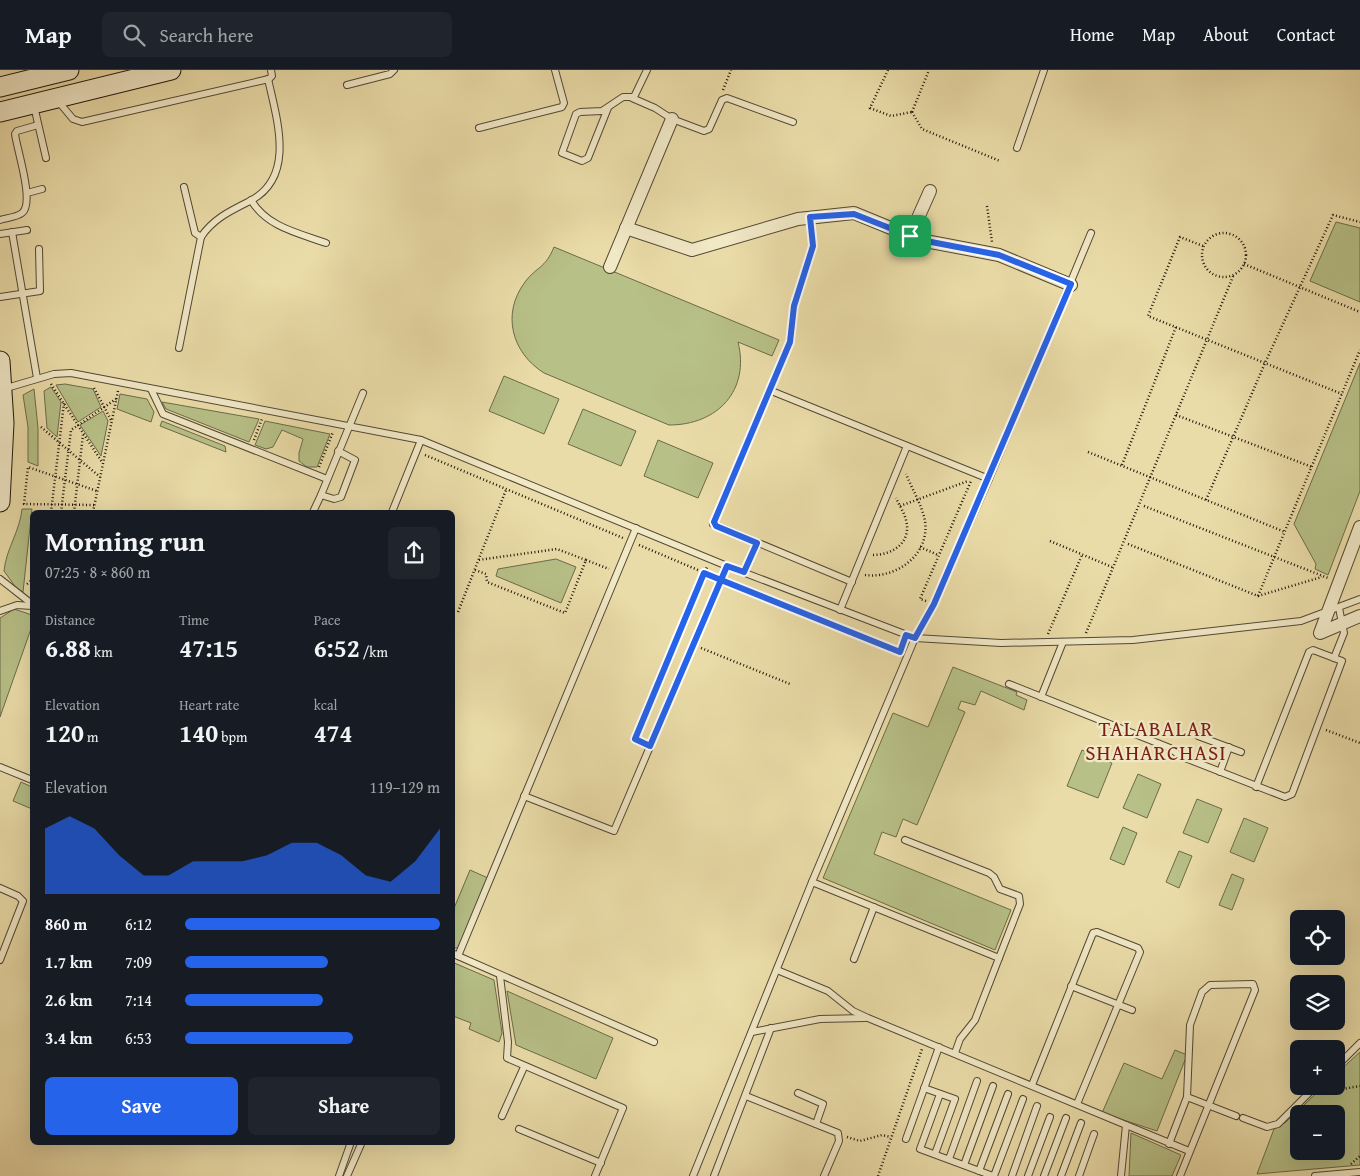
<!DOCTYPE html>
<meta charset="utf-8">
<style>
:root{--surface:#171b24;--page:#20242c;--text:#f1f3f6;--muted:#9ea1a6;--line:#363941;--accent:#2563eb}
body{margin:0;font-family:"Gentium Book Plus",serif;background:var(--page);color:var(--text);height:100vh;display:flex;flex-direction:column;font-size:19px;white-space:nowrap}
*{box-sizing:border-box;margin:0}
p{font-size:16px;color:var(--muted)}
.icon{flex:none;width:28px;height:28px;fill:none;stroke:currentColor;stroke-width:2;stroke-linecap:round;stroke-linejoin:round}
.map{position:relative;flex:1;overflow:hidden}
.drawer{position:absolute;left:30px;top:440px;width:425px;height:635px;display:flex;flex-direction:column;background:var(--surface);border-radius:8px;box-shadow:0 5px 20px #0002}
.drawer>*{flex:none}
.tools{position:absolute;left:1290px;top:840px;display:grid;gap:10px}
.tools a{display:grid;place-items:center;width:55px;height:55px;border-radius:8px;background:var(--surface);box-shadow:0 5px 20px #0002;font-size:25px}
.pin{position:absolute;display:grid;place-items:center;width:42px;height:42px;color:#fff;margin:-21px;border-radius:10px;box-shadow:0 2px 8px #0006}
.round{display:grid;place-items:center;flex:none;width:52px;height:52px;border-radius:8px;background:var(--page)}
.headline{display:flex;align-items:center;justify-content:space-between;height:85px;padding:0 15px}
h1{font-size:28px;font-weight:800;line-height:38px}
.stats{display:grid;grid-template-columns:repeat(3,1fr);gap:8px;height:85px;padding:5px 15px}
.stats div{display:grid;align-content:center}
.stats b{font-size:25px;font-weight:800}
.stats small{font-size:14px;font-weight:400}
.stats p{font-size:14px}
.chart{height:140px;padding:10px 15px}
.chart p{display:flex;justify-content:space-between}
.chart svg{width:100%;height:90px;margin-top:5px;fill:var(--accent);opacity:.7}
.action{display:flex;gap:10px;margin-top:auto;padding:10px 15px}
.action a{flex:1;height:58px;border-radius:8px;background:var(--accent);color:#fff;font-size:20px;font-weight:800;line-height:58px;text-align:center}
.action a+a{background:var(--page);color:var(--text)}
ul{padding:0 15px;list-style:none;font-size:16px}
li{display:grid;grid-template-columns:80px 60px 1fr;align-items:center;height:38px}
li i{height:12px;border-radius:6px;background:var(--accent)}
header{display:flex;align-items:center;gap:30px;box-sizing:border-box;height:70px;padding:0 25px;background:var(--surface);border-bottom:1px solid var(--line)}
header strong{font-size:24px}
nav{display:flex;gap:28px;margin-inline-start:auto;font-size:18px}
.search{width:350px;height:45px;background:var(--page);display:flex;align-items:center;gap:12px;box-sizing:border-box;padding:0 18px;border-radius:8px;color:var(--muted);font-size:19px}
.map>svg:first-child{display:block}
.green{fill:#b7c087;stroke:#6b6b4a;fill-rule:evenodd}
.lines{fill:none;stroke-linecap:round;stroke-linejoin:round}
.lane-casing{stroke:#524834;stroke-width:8}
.street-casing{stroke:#524834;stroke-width:14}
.secondary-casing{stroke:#1f160d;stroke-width:21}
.path{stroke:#1f160d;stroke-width:2.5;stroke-dasharray:1 2.5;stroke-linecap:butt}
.lane{stroke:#f1e8c6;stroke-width:6}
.street{stroke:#f1e8c6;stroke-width:12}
.secondary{stroke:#f1e8c6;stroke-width:19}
.route-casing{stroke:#fff;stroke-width:10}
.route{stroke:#2563eb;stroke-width:6}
.labels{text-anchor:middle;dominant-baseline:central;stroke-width:4.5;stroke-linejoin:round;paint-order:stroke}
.neighbourhood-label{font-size:21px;letter-spacing:1px;fill:#7a1f14;stroke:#f1e8c6}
</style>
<header>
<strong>Map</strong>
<div class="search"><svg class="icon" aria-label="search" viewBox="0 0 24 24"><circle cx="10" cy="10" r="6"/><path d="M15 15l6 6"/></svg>Search here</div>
<nav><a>Home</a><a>Map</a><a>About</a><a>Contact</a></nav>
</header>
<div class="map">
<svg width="1360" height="1106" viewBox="0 0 1360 1106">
<rect width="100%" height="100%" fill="#eadca8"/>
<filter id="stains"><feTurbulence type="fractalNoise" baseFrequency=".004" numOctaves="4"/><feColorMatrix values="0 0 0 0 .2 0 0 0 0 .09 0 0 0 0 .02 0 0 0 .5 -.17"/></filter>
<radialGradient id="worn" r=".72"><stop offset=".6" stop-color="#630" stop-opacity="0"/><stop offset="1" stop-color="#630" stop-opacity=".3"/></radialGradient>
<g class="green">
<polygon points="1336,152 1360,158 1360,232 1310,211"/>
<path d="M554,177L779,270L772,286L738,272C750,320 718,355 669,355L544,303C512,283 501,244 525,212C537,196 545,199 554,177Z"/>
<polygon points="1360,293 1360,421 1328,505 1315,499 1316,494 1294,454"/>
<polygon points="504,306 559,329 544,364 489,341"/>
<polygon points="65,314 93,319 101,337 78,352 56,315"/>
<polygon points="51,317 61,332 57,367 47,358 44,321"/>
<polygon points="34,319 38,358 38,396 28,392 28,357 23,325"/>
<polygon points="120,324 147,329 154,342 151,352 117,339"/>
<polygon points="162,332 259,349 249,372 166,339"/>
<polygon points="583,339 636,361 621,396 568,374"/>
<polygon points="103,341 108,351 101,386 80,355"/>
<polygon points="162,351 225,376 226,382 160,356"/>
<polygon points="265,351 330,364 317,397 307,397 299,391 299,383 303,369 282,360 273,377 266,379 255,375"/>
<polygon points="658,370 713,393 698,428 644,406"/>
<path d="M22,439H32L23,522L17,519L4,501C6,479 20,461 22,439Z"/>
<polygon points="556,489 576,497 561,533 496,506 498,499"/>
<polygon points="14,539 32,545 32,556 0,647 0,548"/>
<polygon points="953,597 1017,622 1016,625 1027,630 1024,640 981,621 975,635 961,631 958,639 965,642 917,755 903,749 896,767 882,762 874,784 1011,840 995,880 823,808 893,643 928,657"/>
<polygon points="1082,680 1112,693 1098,728 1067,716"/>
<polygon points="1138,704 1161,714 1147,748 1123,738"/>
<polygon points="21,712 32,717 32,739 13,731"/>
<polygon points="1197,729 1222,739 1208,773 1183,763"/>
<polygon points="1244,748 1268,758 1254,792 1230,782"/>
<polygon points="1123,757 1137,763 1124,795 1110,789"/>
<polygon points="1179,781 1192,786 1179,818 1166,812"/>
<polygon points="470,800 488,808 459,878 453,878 452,843"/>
<polygon points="1232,804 1244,809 1232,840 1219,835"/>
<polygon points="452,892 494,910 502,963 499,972 469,959 471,953 453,946"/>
<polygon points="507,921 613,968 596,1009 516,975"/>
<polygon points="1175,980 1187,985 1157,1061 1102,1043 1124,993 1162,1009"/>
<path d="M1360,982V1095L1257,1104L1274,1059L1286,1052L1324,1016H1336V1004ZM1299,1044H1336V1081H1299Z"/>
<polygon points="1131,1063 1181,1085 1172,1106 1129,1106"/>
</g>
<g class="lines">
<g class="lane-casing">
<g id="lane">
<polyline points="347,15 390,4 394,0"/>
<polyline points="632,28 655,38 672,49 704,61 709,59 722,30 727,28 793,52"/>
<polyline points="58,31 73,49 82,52 269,9 272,6 271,0"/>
<polyline points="34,36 46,88"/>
<polyline points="608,38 588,88 582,91 562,83 576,44 580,42 602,41 623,27 634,27 647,0"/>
<polyline points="479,58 562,37 564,33 555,0"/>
<polyline points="1017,78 1044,0"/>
<polyline points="184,117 195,163 201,167"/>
<polyline points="27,123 42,119"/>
<path d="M251,130C267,157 298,163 326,173"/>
<path d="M0,150C7,148 17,147 22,143C35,133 17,80 15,64L17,61L38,55"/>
<polyline points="12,162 37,308"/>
<polyline points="0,164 27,160"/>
<polyline points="0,227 40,221 39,179"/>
<polyline points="790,272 713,454 852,512"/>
<path d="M179,278L201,167C213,149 230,141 250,131C296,107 277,50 268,9"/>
<polyline points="3,319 54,304 71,303 421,370 727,496 915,568 1001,573 1133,570 1301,551 1360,529"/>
<polyline points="151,319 163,344 327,409"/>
<polyline points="338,381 355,390 341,427 334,429 321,425 363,323"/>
<polyline points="989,409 1091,163"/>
<polyline points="313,442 321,425"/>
<polyline points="392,442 421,370"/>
<polyline points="744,502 757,473"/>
<polyline points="0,509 32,534"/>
<polyline points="840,540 907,376"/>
<polyline points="0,541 17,535 32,536"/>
<polyline points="1334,588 1344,563 1339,538"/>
<polyline points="1009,614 1170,678 1180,686 1285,727 1292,724 1342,591 1313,580 1309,582 1256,717"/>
<polyline points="1041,627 1063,572"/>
<polyline points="1198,666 1241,682"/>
<polyline points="0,697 32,710"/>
<polyline points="1220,702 1229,677"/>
<polyline points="524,726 614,761 727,496"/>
<polyline points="905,770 989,803 994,807 1000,819 1019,826 1020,834 999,888"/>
<polyline points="812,812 999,888 975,950 960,969 955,983"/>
<polyline points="0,818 18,826 23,831 0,890"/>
<polyline points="452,883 458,886 636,458"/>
<polyline points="458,886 654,972"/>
<polyline points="854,889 874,837"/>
<polyline points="777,900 828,921 853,941 868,948 1126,1055 1121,1106"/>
<polyline points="500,906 508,972 507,988 623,1038 595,1106"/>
<polyline points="1071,916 1132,940"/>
<polyline points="752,962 820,949 865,948"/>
<polyline points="1336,997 1360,973"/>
<polyline points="1032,1015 1093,863 1097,862 1138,878 1140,882 1077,1034"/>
<polyline points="924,1018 955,1029 935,1084"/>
<polyline points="798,1023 823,1034 816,1054"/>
<polyline points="940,1024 920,1079 993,1106"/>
<polyline points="746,1026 838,1063 839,1071 824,1106"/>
<polyline points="1187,1027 1236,1046"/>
<polyline points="502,1046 524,997"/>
<polyline points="1243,1048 1267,1057 1278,1054 1316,1016"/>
<polyline points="1126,1055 1189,1081"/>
<polyline points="519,1059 601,1093"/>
<polyline points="906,1069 939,977"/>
<polyline points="1169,1074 1187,1027 1190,955 1202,922 1210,915 1253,914 1255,920 1180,1106"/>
<polyline points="949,1089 977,1011"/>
<polyline points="964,1095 993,1016"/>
<polyline points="979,1101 1008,1024"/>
<polyline points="339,1106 351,1072"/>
<polyline points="347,1106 362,1072"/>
<polyline points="693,1106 812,812 915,568 934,534 989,409 769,320"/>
<polyline points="714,1106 771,958"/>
<polyline points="994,1106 1023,1029"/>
<polyline points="1012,1106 1037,1036"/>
<polyline points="1028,1106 1050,1047"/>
<polyline points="1044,1106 1066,1048"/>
<polyline points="1061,1106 1081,1053"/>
<polyline points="1079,1106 1094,1064"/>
<polyline points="1315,1106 1360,1102"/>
</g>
</g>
<g class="street-casing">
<g id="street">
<polyline points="626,158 692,180 798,149 854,143 920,170 999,185 1071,215"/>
<polyline points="910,166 930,121"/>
<polyline points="610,197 672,49"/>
<polyline points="1360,457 1320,563 1360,546"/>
</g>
</g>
<g class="secondary-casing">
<g id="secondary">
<polyline points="0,17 69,0"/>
<polyline points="0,42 171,0"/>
<polyline points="0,291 4,353 0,432"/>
</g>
</g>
<g class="path">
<polyline points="888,0 870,38 891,46 912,42"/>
<polyline points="723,20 731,0"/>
<polyline points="912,42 922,59 1000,91"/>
<polyline points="912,42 929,0"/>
<polyline points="987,136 992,172"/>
<circle cx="1224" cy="185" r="22"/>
<polyline points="1203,176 1180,167 1148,246 1342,324"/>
<polyline points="1244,194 1360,242"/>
<path d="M790,264C791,228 816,195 812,158"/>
<polyline points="51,314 102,392"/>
<polyline points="94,318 111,350"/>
<polyline points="1176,345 1312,397"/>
<polyline points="41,357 100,407"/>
<polyline points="254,370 262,349"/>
<polyline points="1088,382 1285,462"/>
<polyline points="425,385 623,468"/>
<polyline points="1122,395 1176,257"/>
<polyline points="319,397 333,362"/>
<polyline points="1206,430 1265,293 1333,145 1360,152"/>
<polyline points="94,435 24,434 28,397 97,421"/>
<polyline points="900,436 968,411"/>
<polyline points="1144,436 1328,508"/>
<polyline points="51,442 64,333"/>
<polyline points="61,442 71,360 116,329"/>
<polyline points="74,442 83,365"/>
<polyline points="93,442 118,321"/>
<polyline points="1050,471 1112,497"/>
<polyline points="1128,474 1258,526 1322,507"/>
<polyline points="639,475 712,506"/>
<polyline points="920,477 938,485"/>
<path d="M873,485C893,485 912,472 906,450C904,442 899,435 896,428"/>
<polyline points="586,490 609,499"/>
<polyline points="475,500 486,504 487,512 565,543 586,490 557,479 478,490"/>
<path d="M865,505C896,509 930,485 925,451C922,435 912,419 906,404"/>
<polyline points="729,513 900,582"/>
<polyline points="27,514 32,510"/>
<polyline points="1258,526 1360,280"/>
<polyline points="926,531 920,529 971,411"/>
<polyline points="458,542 506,420"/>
<polyline points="1086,563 1234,204"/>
<polyline points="1048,564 1082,485"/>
<polyline points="701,578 790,614"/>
<polyline points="1326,660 1360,673"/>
<polyline points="642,672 635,669 707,497"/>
<polyline points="1325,1022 1360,1016"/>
<polyline points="847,1067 860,1071 882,1065 891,1067"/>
<polyline points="1351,1094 1360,1086"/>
<polyline points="878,1106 922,979"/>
</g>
<use href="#lane" class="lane"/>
<use href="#street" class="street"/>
<use href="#secondary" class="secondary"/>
</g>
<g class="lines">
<g class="route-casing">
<polyline id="route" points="910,166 854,144 810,147 813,176 794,236 790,272 714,452 716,456 757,473 744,502 727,496 721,510 650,676 635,669 704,503 721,510 900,582 906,565 915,568 934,534 1071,214 999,185 926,171 910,166"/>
</g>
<use href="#route" class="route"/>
</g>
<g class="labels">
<g class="neighbourhood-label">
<text x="1156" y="658">TALABALAR<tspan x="1156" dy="24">SHAHARCHASI</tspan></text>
</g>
</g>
<rect width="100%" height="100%" filter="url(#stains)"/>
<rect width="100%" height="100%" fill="url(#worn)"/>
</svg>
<div class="tools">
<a><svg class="icon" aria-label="locate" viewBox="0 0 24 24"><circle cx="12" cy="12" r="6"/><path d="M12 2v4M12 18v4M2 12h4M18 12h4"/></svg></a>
<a><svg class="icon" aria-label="layers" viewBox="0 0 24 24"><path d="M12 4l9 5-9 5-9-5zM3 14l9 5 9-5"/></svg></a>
<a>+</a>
<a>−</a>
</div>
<div class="pin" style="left:910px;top:166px;background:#1e9e55"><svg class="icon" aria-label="arrive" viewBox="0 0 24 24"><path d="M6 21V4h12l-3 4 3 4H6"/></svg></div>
<section class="drawer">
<div class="headline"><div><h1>Morning run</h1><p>07:25 · 8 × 860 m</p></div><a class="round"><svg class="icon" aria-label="share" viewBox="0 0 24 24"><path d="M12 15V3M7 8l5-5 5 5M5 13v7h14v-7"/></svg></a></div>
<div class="stats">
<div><p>Distance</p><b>6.88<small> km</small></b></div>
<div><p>Time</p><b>47:15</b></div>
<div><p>Pace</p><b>6:52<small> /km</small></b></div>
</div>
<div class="stats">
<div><p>Elevation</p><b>120<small> m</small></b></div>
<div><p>Heart rate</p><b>140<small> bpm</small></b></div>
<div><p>kcal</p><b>474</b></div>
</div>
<div class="chart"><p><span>Elevation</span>119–129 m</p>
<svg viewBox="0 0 160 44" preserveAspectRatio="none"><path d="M0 44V12L10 6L20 12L30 25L40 35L50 35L60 28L70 28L80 28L90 25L100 19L110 19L120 25L130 35L140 38L150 28L160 12V44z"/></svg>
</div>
<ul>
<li><b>860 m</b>6:12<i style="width:100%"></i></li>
<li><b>1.7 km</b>7:09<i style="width:56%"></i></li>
<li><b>2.6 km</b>7:14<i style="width:54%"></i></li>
<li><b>3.4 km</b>6:53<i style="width:66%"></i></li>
</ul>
<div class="action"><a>Save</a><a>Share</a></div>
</section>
</div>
